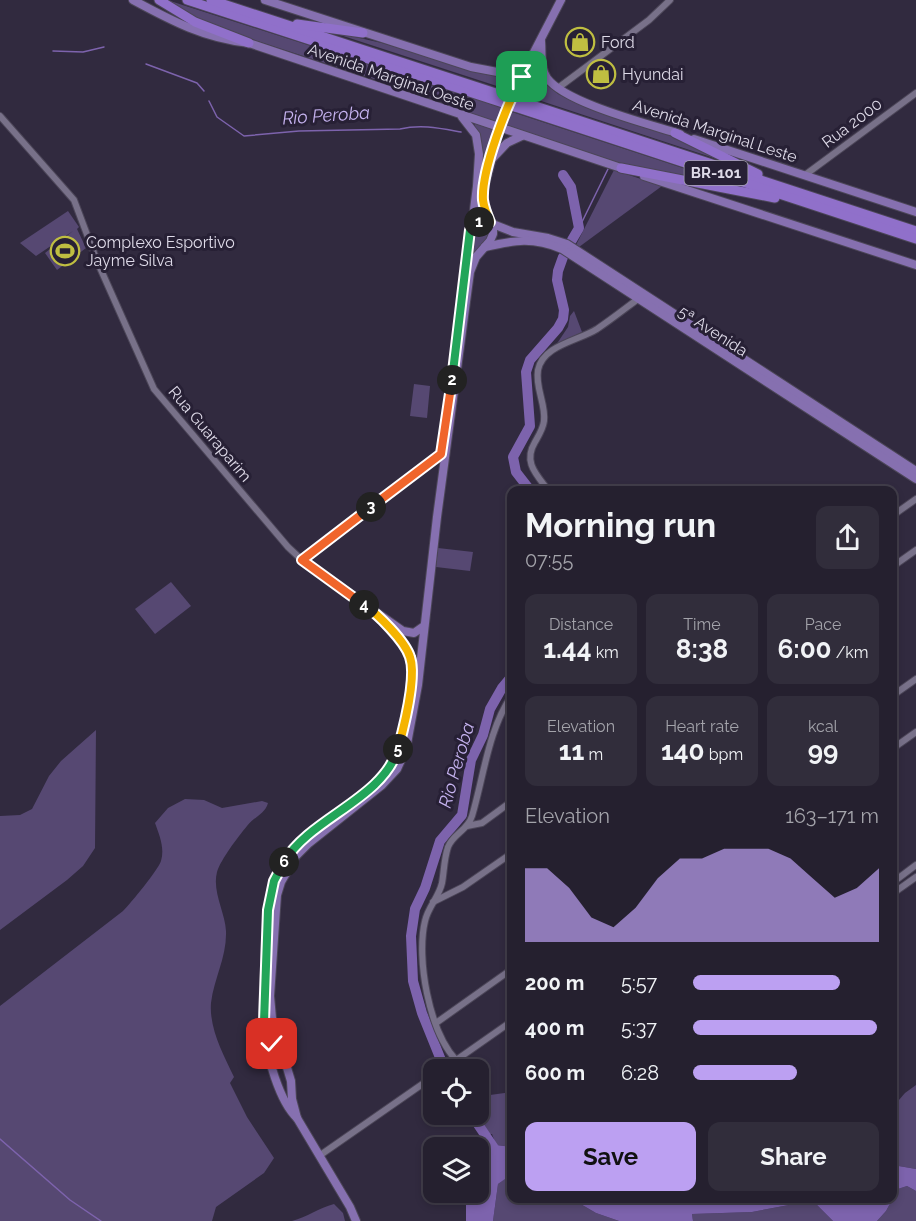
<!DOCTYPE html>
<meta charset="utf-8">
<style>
:root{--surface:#25202f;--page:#312d3b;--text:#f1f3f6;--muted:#a3a3aa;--line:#423e4b;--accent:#bca0f2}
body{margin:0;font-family:Raleway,sans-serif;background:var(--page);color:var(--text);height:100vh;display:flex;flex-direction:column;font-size:22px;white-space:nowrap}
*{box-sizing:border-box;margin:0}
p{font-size:20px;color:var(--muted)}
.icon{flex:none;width:33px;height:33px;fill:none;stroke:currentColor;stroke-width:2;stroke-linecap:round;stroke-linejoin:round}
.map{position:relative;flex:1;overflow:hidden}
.drawer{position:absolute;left:507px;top:486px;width:390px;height:717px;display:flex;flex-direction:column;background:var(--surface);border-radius:12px;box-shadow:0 3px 9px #0003,0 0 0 2px var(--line)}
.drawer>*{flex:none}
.controls{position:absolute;left:423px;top:1059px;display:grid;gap:12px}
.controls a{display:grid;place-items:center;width:66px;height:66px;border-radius:12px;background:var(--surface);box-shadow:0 3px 9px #0003,0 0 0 2px var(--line);font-size:30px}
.pin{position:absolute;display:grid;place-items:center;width:51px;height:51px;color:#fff;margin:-26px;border-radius:12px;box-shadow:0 3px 9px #0006}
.km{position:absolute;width:30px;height:30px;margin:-15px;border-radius:50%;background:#222;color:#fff;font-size:16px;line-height:30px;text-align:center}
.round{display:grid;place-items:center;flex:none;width:63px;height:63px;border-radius:12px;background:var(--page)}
.headline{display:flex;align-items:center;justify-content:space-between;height:102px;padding:0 18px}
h1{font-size:33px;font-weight:700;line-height:45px}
.stats{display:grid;grid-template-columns:repeat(3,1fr);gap:9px;height:102px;padding:6px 18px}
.stats div{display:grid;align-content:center;border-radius:12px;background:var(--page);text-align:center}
.stats b{font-size:26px;font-weight:700}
.stats small{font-size:16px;font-weight:400}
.stats p{font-size:16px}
.chart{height:168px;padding:12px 18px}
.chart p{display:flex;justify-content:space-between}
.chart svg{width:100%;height:108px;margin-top:6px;fill:var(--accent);opacity:.7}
.button{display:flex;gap:12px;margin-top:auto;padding:12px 18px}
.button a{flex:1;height:69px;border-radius:12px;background:var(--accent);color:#111;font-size:24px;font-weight:700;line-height:69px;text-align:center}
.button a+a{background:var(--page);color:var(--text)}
ul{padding:0 18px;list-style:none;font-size:20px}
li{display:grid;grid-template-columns:96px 72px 1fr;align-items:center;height:45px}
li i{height:15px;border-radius:8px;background:var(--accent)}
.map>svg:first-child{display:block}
.green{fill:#564872}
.water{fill:#7d63ad}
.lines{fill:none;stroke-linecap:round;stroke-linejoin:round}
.stream{stroke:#7d63ad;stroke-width:1.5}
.river{stroke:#7d63ad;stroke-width:10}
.minor-casing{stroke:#4c4658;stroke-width:8}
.major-casing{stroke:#4c4658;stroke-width:10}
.highway-casing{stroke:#4c4658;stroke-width:11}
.minor{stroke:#787189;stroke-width:6}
.major{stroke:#8670b0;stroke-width:8}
.highway{stroke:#9070ca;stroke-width:9}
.highway-bridge-casing{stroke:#4c4658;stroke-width:11;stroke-linecap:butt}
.highway-bridge{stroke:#9070ca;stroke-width:9}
.split-1-casing{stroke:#fff;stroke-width:12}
.split-2-casing{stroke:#fff;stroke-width:12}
.split-3-casing{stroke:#fff;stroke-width:12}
.split-4-casing{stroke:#fff;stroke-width:12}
.split-5-casing{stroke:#fff;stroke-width:12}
.split-6-casing{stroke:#fff;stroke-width:12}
.split-7-casing{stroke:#fff;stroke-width:12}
.split-8-casing{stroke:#fff;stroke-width:12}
.split-1{stroke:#f5b400;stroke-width:8}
.split-2{stroke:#22a559;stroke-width:8}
.split-3{stroke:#f0652b;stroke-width:8}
.split-4{stroke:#f0652b;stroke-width:8}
.split-5{stroke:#f5b400;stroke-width:8}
.split-6{stroke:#22a559;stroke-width:8}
.split-7{stroke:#22a559;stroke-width:8}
.split-8{stroke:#f5b400;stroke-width:8}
.labels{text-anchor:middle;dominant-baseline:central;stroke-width:6;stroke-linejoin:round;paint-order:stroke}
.shield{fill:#272035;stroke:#a7a2b2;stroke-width:1.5}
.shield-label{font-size:15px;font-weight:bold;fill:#dedae8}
.poi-label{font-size:16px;fill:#dedae8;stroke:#272035;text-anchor:start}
.street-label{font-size:16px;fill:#dedae8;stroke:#272035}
.water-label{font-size:18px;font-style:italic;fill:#c6b3f0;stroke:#272035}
</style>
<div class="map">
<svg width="916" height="1221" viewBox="0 0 916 1221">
<rect width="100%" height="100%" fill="#312a3f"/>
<g class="green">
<polygon points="167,0 502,107 496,123 467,114 457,106 205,24"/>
<polygon points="328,31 382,43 480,73 505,75 508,80 506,89"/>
<polygon points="535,66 538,78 558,94 579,104 682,139 735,165 517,93"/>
<polygon points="512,112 750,190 624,166 504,131"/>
<polygon points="474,123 495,130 484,165 483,151"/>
<polygon points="614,170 662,186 579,247 576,245"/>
<polygon points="68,211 79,227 77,229 86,248 57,270 45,253 73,231 36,256 20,243"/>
<polygon points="479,228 486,229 489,233 488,239 471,257 475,233"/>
<polygon points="574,311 582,332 556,345 568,327 570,316"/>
<polygon points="414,384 430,386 427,418 410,416"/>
<polygon points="438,548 473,552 470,571 436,567"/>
<polygon points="171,582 191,606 155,634 135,609"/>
<polygon points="96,730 95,848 83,866 67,880 0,930 0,816 20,815 32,809 49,776 61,761"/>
<path d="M185,799L204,800L222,808L262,801L268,803C265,814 254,817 247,826C238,837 221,859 217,872C212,892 225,912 226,931C227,957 214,978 211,1003C209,1028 223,1054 234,1077L230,1083L247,1117L274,1158L264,1173L216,1207L212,1221H0V1006L123,911C131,903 158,870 161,861C165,848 159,834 155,823L168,808Z"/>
<polygon points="916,1085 916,1169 893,1165 892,1108 905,1093"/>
<polygon points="479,1092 490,1095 511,1092 511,1147 496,1145 492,1134 484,1134 473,1115 478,1114"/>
<polygon points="511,1174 512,1198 572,1199 596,1213 619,1221 493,1221 498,1184"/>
<polygon points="907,1186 916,1191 916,1221 877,1221 886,1211 898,1189"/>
<path d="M334,1204L343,1213L345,1221H292C307,1217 319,1208 334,1204Z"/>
<polygon points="789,1205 817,1205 833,1221 693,1221 692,1214 752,1212"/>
</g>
<g class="water">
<polygon points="496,1145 511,1147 512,1174 498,1184 493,1221 466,1221 466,1193 478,1192 479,1159 481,1155"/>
<polygon points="893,1165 916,1169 916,1191 907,1186 898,1189 886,1211 877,1221 833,1221 817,1205 789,1205 752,1212 692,1214 693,1221 619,1221 596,1213 572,1199 892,1198"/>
</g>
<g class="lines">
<g class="stream">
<polyline points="53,51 83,52 104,47"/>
<polyline points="146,64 197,83 204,91"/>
<path d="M209,101L217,117L244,136L299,131L400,129C421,124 439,128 461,132"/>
<polyline points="579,228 608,169"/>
<polyline points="0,1139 70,1200 101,1221"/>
</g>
<g class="river">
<polyline points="563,175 571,187 579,228 572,240"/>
<polyline points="530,490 516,472 513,457 530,426 526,372 530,360 558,328 563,319 564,310 557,280 558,271 563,257"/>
<polyline points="445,1070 422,1013 413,981 411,936 415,909 425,888 440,841 462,815 471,760 483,735 490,709 502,688 512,676"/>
<polyline points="471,1114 500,1157"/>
</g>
<g class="minor-casing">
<g id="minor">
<polyline points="558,88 649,20 670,0"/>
<polyline points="0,116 74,200 97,261 154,389 288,547 302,560"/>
<polyline points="805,175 916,93"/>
<path d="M548,490C536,474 523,462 535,442C539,435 543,429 544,421C546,404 535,388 538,370C543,345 578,341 597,329C612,319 627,307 642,296"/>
<polyline points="892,516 916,499"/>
<polyline points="892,567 916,550"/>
<polyline points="892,696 916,679"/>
<polyline points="892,749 916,732"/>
<polyline points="467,826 482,823 512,801"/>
<polyline points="892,883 916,865"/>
<polyline points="892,894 916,877"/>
<polyline points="433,902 463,887 512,853"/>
<polyline points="436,1023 512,969"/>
<path d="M456,1060C429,1031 416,958 425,921C428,907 439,897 442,883C444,872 444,859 448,847C453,834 468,830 472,816C484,776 488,730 512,695"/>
<polyline points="442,1070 512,1021"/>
<polyline points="319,1156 434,1076"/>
</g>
</g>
<g class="major-casing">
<g id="major">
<path d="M133,0C172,21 204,38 249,43L624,169"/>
<polyline points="265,0 471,67 508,74 511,75 517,85"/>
<path d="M541,41C542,53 540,68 547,78C565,103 649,124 680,134"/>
<polyline points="462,117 476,135 479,154 477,186 466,273"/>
<polyline points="694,139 916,212"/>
<polyline points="491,160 507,143 522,136"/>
<polyline points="644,176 916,265"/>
<polyline points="471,229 476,224 485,221 513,232 548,238 567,244 916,471"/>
<path d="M485,247C515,240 533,237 562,249L916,479"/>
<polyline points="424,626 414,633 403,631 302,560 438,457 443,445"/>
<path d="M297,1118C279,1101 267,1056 264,1031C262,1010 264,988 265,967C267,930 265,890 286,857C296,843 309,834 323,824C346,806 379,788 393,761C403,744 405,722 408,704C415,655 413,656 381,620"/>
<polyline points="356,1221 350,1207 297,1118 292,1099 291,1081 272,1018 270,996 277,895 281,882 296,856 309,843 382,785 397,769 406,749 418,685 437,517 470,272 476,257 490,241 493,234 493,227 483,202 483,192 500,128 517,85 561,0"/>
</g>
</g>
<g class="highway-casing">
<g id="highway">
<polyline points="159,0 195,22 249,43"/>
<polyline points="187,0 503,103"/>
<polyline points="211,0 505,96"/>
<polyline points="297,24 363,33"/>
<polyline points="517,100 916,231"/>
<polyline points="515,107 916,239"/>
<polyline points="675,133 758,174"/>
<polyline points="621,168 775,198"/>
</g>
</g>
<use href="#minor" class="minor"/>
<use href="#major" class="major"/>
<use href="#highway" class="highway"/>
<g class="highway-bridge-casing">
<g id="highway-bridge">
<polyline points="505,96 517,100"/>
<polyline points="503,103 515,107"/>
</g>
</g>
<use href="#highway-bridge" class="highway-bridge"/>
</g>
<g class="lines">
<g class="split-1-casing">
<path id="split-1" d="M479,222H490C487,215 484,208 483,200C481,171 507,104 522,77"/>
</g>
<g class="split-2-casing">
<polyline id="split-2" points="452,380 470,230 479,222"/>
</g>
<g class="split-3-casing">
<polyline id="split-3" points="371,507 441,454 452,380"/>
</g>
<g class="split-4-casing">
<polyline id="split-4" points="364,605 302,560 371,507"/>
</g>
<g class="split-5-casing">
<path id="split-5" d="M364,605C378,614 405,641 410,657C417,677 404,727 398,749"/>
</g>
<g class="split-6-casing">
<path id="split-6" d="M284,862C311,817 382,800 398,749"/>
</g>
<g class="split-7-casing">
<polyline id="split-7" points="264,1022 268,910 274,881 284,862"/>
</g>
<g class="split-8-casing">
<polyline id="split-8" points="264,1022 267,1049 272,1044"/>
</g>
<use href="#split-1" class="split-1"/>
<use href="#split-2" class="split-2"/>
<use href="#split-3" class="split-3"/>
<use href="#split-4" class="split-4"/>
<use href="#split-5" class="split-5"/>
<use href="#split-6" class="split-6"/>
<use href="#split-7" class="split-7"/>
<use href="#split-8" class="split-8"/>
</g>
<defs>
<g id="shop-ring" transform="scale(1.5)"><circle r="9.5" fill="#272035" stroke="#bfbe41" stroke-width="1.5"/><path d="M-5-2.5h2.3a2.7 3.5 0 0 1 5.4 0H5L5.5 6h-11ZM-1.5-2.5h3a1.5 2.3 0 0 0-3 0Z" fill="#bfbe41"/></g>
<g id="stadium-ring" transform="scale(1.5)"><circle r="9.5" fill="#272035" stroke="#bfbe41" stroke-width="1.5"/><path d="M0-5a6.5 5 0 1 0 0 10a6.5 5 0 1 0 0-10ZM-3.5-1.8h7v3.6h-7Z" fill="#bfbe41"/></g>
</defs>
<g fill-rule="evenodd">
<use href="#shop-ring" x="580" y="42"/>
<use href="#shop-ring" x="601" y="74"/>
<use href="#stadium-ring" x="65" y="251"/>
</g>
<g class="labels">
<rect class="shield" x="684.5" y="161" width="63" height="24" rx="4.5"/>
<g class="shield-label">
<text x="716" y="173">BR-101</text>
</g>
<g class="poi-label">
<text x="601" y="42">Ford</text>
<text x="622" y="74">Hyundai</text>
<text x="86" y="242">Complexo Esportivo<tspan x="86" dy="18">Jayme Silva</tspan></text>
</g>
<g class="street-label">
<text transform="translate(391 77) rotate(19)">Avenida Marginal Oeste</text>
<text transform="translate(852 123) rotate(-37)">Rua 2000</text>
<text transform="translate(715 131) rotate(18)">Avenida Marginal Leste</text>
<text transform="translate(713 331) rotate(33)">5ª Avenida</text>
<text transform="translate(210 434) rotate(50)">Rua Guaraparim</text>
</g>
<g class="water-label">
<text transform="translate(326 115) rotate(-4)">Rio Peroba</text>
<text transform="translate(456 765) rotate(-74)">Rio Peroba</text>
</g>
</g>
</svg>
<div class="controls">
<a><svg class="icon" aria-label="locate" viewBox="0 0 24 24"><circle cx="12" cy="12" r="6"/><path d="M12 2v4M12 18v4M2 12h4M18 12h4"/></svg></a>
<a><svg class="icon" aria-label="layers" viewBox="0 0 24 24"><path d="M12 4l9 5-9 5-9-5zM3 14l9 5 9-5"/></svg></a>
</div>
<div class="pin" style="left:522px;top:77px;background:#1e9e55"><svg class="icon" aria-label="arrive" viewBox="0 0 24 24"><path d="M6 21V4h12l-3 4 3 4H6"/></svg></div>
<div class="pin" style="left:272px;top:1044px;background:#d93025"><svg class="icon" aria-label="check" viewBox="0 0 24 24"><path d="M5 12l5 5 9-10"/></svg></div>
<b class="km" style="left:479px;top:222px">1</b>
<b class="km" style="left:452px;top:380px">2</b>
<b class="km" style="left:371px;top:507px">3</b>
<b class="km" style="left:364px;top:605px">4</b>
<b class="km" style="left:398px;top:749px">5</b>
<b class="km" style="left:284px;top:862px">6</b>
<section class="drawer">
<div class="headline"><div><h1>Morning run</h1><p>07:55</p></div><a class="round"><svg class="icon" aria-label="share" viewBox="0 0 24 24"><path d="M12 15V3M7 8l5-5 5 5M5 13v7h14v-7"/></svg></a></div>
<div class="stats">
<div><p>Distance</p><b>1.44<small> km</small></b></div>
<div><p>Time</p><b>8:38</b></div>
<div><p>Pace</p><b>6:00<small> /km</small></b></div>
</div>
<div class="stats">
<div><p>Elevation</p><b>11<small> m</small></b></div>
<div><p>Heart rate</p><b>140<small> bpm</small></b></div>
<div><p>kcal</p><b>99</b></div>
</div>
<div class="chart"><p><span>Elevation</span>163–171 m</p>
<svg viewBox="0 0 160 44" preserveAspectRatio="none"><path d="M0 44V14L10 14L20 22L30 34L40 38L50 30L60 18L70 10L80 10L90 6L100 6L110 6L120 10L130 18L140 26L150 22L160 14V44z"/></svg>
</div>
<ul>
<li><b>200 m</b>5:57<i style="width:79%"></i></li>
<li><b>400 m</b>5:37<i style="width:99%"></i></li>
<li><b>600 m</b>6:28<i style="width:56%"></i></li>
</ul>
<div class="button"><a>Save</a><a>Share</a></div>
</section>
</div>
